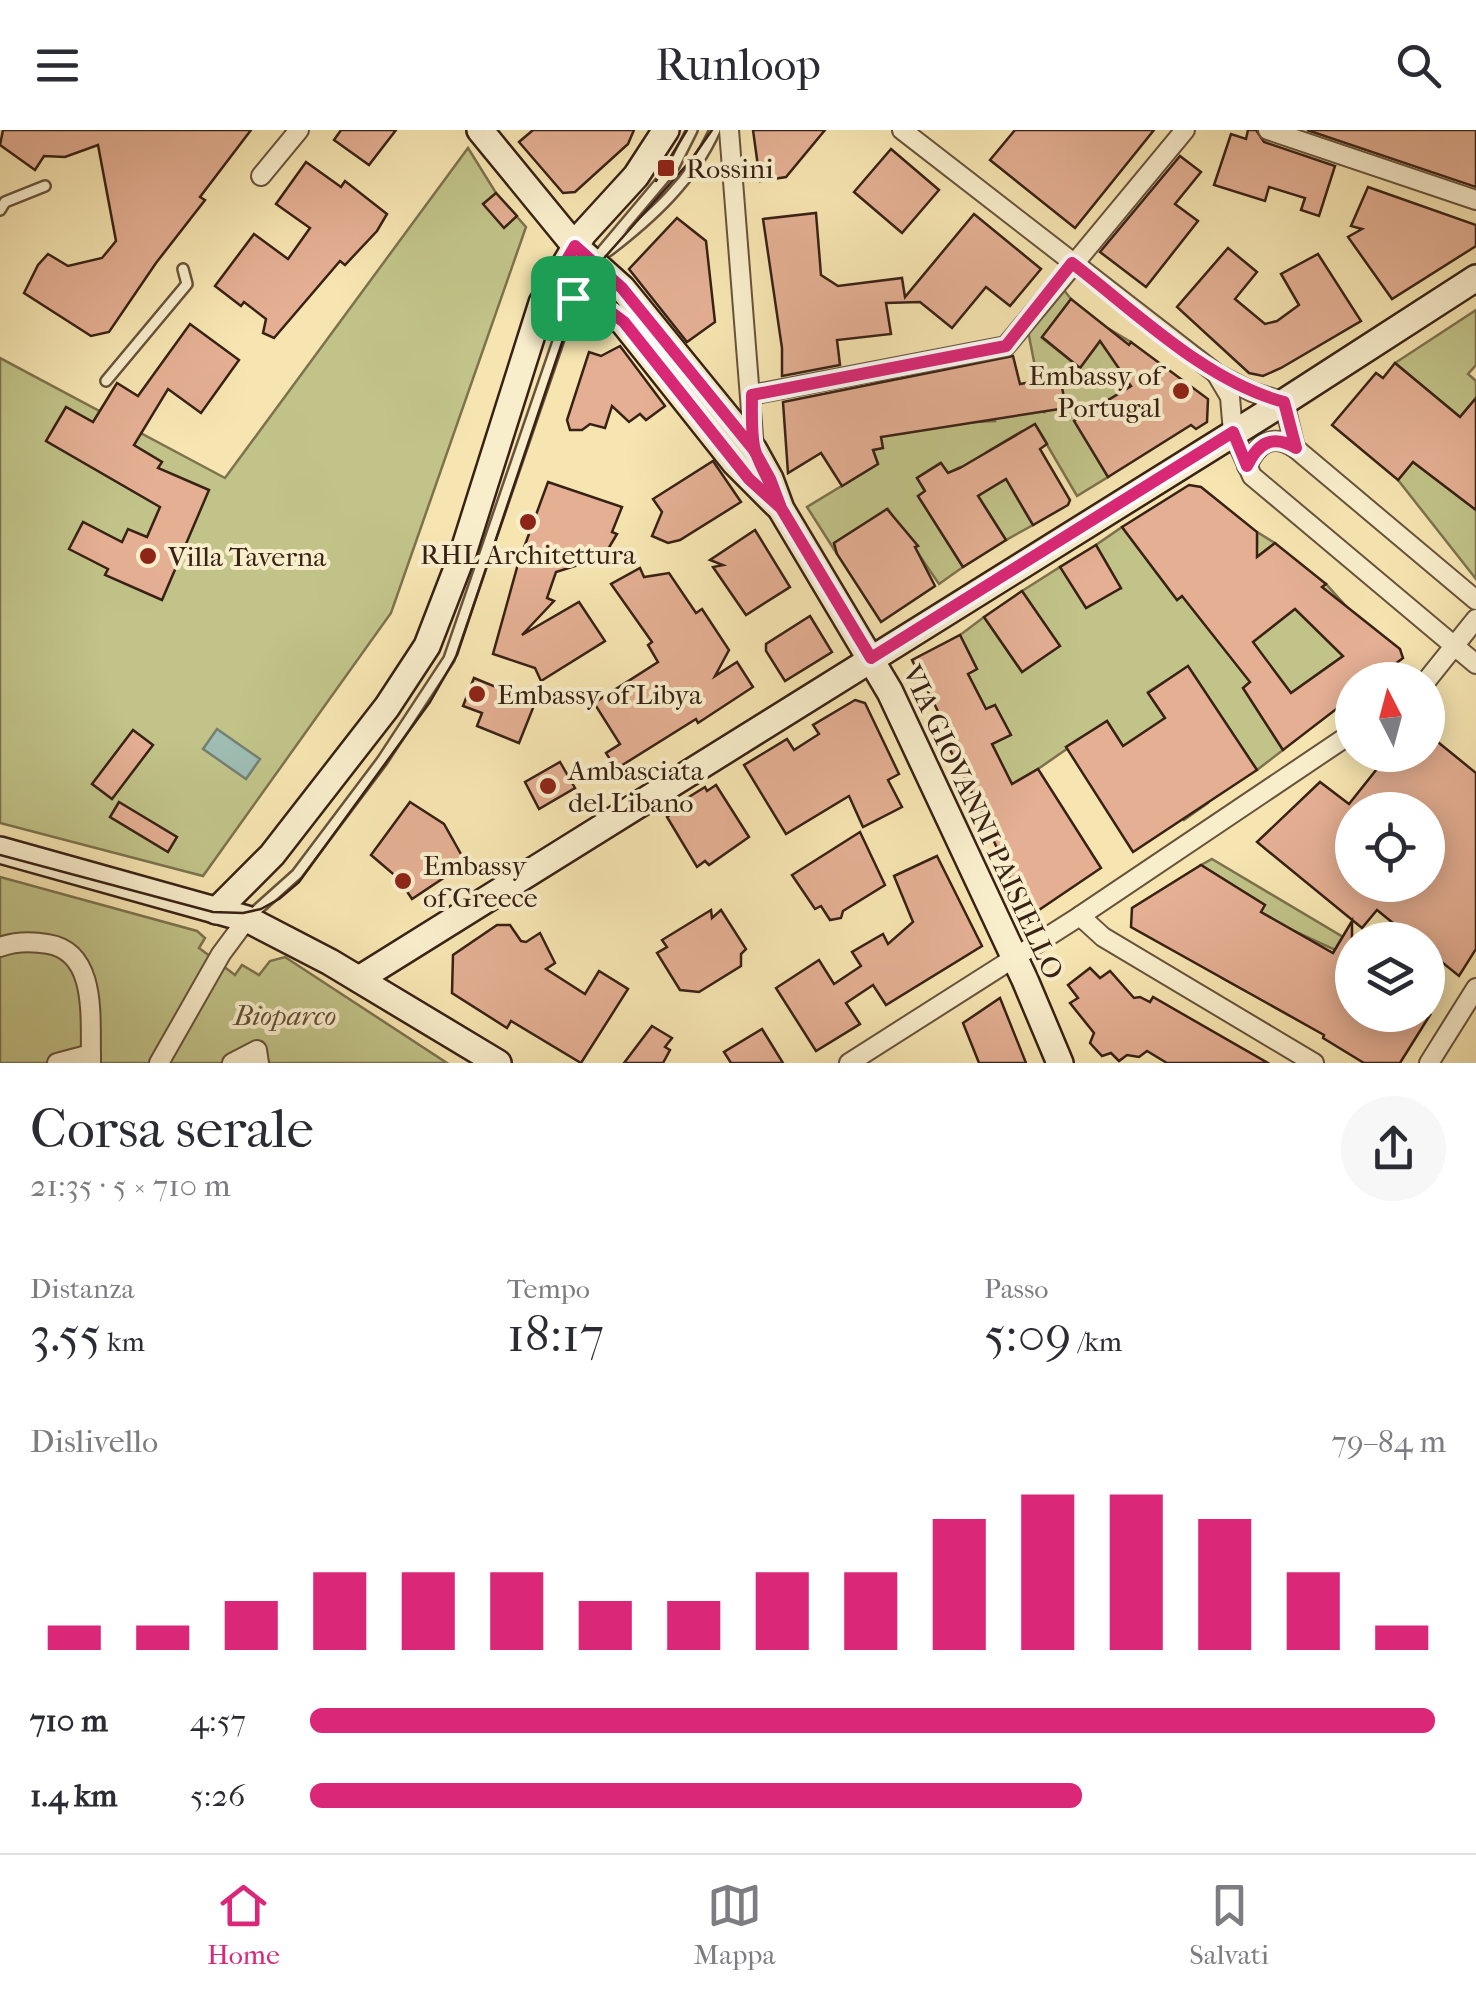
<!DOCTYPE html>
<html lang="it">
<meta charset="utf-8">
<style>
:root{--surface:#fff;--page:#f7f7f7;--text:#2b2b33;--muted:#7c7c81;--line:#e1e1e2;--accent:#db2777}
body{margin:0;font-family:"IM FELL French Canon",serif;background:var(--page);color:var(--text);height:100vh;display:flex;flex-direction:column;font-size:38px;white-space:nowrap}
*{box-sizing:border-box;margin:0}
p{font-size:32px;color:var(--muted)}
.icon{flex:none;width:55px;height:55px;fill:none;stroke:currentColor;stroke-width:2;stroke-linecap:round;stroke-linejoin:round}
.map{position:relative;height:933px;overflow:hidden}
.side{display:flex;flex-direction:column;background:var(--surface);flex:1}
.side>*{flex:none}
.needle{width:65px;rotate:354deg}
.tools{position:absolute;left:1335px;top:532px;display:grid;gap:20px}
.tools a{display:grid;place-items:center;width:110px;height:110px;border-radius:50%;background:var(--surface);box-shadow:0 5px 25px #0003;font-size:50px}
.pin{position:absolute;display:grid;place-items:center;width:85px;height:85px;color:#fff;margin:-42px;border-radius:20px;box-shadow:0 5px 15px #0006}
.round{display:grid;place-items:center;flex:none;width:105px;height:105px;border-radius:52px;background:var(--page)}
.summary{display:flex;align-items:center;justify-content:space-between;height:170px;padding:0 30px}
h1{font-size:55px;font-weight:600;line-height:75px}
.metrics{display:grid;grid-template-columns:repeat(3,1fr);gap:15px;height:170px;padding:10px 30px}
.metrics div{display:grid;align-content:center}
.metrics b{font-size:50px;font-weight:600}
.metrics small{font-size:28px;font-weight:400}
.metrics p{font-size:28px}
.chart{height:280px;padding:20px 30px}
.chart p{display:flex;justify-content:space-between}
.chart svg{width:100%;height:180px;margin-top:10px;stroke:var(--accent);stroke-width:6}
ul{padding:0 30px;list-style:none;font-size:32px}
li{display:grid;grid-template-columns:160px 120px 1fr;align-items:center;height:75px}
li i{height:25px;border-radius:12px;background:var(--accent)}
header{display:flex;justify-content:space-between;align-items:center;height:130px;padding:0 30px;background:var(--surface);font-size:45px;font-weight:600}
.dock{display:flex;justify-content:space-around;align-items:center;height:140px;border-top:2px solid var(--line);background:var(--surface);font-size:28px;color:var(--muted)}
.dock a{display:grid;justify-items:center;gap:5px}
.dock .selected{color:var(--accent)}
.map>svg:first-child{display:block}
.green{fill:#c1c388;stroke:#7c724e;stroke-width:2.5}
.water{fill:#9ebdb3;stroke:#757f74;stroke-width:2.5}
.building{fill:#e4af93;stroke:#382115;stroke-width:2.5;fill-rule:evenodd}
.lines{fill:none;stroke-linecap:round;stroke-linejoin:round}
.lane-casing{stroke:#68523c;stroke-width:14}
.street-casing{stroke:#68523c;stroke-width:22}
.secondary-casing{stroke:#382115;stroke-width:30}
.lane{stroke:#f9eecc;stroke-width:9}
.street{stroke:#f9eecc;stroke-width:18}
.secondary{stroke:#f9eecc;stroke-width:25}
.tram{stroke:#382115;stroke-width:2.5}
.route-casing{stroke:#fff;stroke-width:20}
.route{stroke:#db2777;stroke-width:12}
.poi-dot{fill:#8f2418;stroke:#f9eecc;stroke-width:4}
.labels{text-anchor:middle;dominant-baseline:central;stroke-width:8;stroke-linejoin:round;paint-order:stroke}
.poi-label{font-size:28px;fill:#382115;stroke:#f9eecc;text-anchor:start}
.street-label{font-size:28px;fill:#382115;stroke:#f9eecc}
.park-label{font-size:28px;font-style:italic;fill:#615238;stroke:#f9eecc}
</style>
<header><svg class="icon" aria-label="menu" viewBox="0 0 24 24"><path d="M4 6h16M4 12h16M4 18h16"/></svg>Runloop<svg class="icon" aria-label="search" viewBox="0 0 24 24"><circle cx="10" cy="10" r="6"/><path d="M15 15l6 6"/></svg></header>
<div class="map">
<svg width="1476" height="933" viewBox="0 0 1476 933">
<rect width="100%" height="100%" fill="#f6e5b1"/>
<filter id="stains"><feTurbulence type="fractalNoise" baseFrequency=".002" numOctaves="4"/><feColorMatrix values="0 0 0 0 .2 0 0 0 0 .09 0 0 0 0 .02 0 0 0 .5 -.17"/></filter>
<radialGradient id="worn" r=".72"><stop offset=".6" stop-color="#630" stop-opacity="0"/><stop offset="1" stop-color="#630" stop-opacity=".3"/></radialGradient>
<g class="green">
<polygon points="468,18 496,63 526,97 391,483 203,746 0,693 0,228 225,348"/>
<polygon points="1063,159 1071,169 1042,208 1080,238 1109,199 1131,212 1115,232 1166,309 1109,269 1075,290 1108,347 1077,366 1039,301 1022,301 987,322 1003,351 1019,342 1016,366 1033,395 1006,410 960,337 948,343 940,333 917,348 925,361 918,366 963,437 939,454 888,379 834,413 837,424 807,377 878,334 873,320 882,318 870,255 894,247 905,302 956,293 995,291 993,280 1024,275 1044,282 1028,201"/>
<polygon points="1476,180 1476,235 1468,244 1476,251 1476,268 1460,287 1395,233"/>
<polygon points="1413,332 1476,380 1476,449 1398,350"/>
<polygon points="1122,397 1177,470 1257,415 1257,402 1275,413 1191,477 1232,528 1326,454 1346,476 1317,500 1343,526 1291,563 1270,536 1243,558 1283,620 1257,640 1188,537 1148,562 1165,588 1156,595 1208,673 1184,690 1133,610 1123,616 1107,591 1038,639 976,675 965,649 1000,631 992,614 1010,604 995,575 986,579 968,544 977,539 960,505 984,487 1022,542 1059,516 1022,461 1060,437 1120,458 1096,415"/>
<polygon points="1212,729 1343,807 1335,820 1286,797 1246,861 1222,848 1264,775 1201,735"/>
<polygon points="0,747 197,801 205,808 199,818 235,845 242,835 259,845 270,831 285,827 447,933 0,933"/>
</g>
<polygon class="water" points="217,599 260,629 246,649 203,619"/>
<g class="building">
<polygon points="3,0 251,0 200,67 205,70 156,133 109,202 91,206 24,163 38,135 48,124 68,136 102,128 116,111 98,15 65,27 44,26 35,40 0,15"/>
<polygon points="341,0 396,0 369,35 334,10"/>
<polygon points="533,0 634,0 628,14 575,62 563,63 519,12"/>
<polygon points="753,0 825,0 786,47 760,51"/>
<polygon points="1015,0 1154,0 1075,98 990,30"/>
<polygon points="1248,0 1256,0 1264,12 1335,36 1319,86 1301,80 1305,68 1269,57 1265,71 1214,55 1231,4 1246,9"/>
<polygon points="1307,0 1476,0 1476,57"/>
<polygon points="891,19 939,60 902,103 854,62"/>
<polygon points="1180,26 1201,42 1175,74 1198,91 1146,157 1100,122"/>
<polygon points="306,32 341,57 345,51 387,84 377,101 345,135 340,131 274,208 263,203 266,189 244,172 241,176 215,156 254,104 288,129 310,98 276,74"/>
<polygon points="1368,57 1476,95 1476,116 1392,169 1348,107 1362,99 1351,96"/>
<polygon points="496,63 517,86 504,98 483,74"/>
<polygon points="816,83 821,145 838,156 902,148 905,167 974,84 1041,139 1010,176 986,157 952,198 920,172 886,173 891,204 837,210 840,235 782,246 782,218 763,89"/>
<polygon points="677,88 706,111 715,192 687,212 629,139"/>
<polygon points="1228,118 1257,142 1235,169 1265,194 1277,191 1299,175 1281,144 1318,124 1361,191 1281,238 1263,246 1249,243 1177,177"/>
<polygon points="1071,169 1129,215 1131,212 1208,269 1207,292 1196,299 1191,295 1108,347 1074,291 1131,256 1100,211 1080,238 1042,207"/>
<polygon points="190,194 239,230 201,283 168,259 134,315 162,332 158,338 209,360 162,470 105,445 108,439 69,419 83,392 122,412 128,399 147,407 160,377 46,311 66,277 93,292 117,253 138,266"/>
<polygon points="620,216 665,276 646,290 640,284 629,292 612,276 605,298 590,294 582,300 570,300 567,290 589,222 601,226"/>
<polygon points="1013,226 1020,254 1060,247 1066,278 881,307 883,318 873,320 878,334 842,356 821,323 788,343 783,272"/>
<polygon points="1395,233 1460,287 1476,268 1476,380 1413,332 1398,350 1332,295 1376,243 1383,248"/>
<polygon points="1035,294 1047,314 1040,319 1070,370 1068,375 1033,395 1006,349 978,366 1006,410 963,437 918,366 925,361 917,348 941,333 948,343 960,338"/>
<polygon points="713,331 741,372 680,410 668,413 652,406 662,382 653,369"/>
<polygon points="548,352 622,377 612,402 617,404 607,421 601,420 591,431 556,442 547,468 554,471 522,505 579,472 605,511 541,551 535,538 493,524 518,434"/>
<path d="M1189,355L1201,357L1257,402V427L1275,413L1326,454L1322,457L1400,519L1403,528L1374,550H1352V567L1283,620L1243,558L1250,552L1182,466L1177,470L1122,397ZM1295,479L1343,526L1291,563L1253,512Z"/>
<polygon points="887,379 918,416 915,417 935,456 881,492 837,424 834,413"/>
<polygon points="755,400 790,457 746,485 713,437 723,435 710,430"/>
<polygon points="1096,415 1121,458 1086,478 1060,437"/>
<polygon points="640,438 644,447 669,443 696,483 702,479 729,520 715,546 737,532 753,557 698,593 696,589 616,639 606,623 620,614 594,573 658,532 648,515 652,512 611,454"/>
<polygon points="1022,461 1060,516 1022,542 984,487"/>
<polygon points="810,486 832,522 785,551 766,521 766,514"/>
<polygon points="960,505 977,539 968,544 986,579 995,575 1011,605 992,614 1012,654 1038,639 1101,738 1027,788 978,674 943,606 949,603 912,530"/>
<polygon points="1188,536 1257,640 1133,722 1066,617 1107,591 1123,616 1165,588 1148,563"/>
<polygon points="474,548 535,573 519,613 477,596 482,583 463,576"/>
<polygon points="855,570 865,573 899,644 888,650 902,677 863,697 849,666 786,704 744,635 787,609 794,620 819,604 813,595"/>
<polygon points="133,600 153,615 112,669 92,654"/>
<path d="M1428,604L1476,643V819L1459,846L1428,821V810H1414L1377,780L1362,798L1257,712L1320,652L1349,674L1388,625H1428ZM1352,680H1428V755H1352Z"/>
<polygon points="560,632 575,658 539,679 525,652"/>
<polygon points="716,655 749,707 709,735 705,731 697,737 667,687 675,681 671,678 705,657 707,661"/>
<polygon points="119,672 177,707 168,722 110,687"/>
<polygon points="410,672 444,694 466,733 412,769 398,748 371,725"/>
<polygon points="860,702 885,755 843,781 841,788 830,790 821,776 815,779 792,745"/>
<polygon points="937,726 982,816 886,875 873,855 846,873 860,894 816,921 776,858 819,830 834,854 861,836 852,822 883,804 888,814 913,792 894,746"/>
<polygon points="1201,735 1265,775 1261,782 1333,823 1352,791 1352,885 1430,885 1400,933 1364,933 1323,908 1324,905 1131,797 1132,778"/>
<polygon points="711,780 712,788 721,780 746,819 741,824 741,836 699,862 680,860 657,823 667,817 662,810"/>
<polygon points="497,795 510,795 521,811 526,812 540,803 555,833 546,839 585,864 599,841 628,859 581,933 511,891 507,898 452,863 453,825"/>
<polygon points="1090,838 1100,848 1110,841 1134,868 1140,867 1150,872 1153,867 1268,933 1167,933 1147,921 1139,927 1127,925 1119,931 1111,923 1102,926 1090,913 1094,903 1070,873 1078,868 1068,855"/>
<polygon points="1000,868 1026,933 979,933 963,893"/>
<polygon points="652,896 672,908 665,917 670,920 663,933 624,933"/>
<polygon points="762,899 783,933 731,933 724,922"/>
</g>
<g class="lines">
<g class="lane-casing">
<g id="lane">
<polyline points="0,80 5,72 45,56"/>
<path d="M608,121C651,88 693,50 715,0"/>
<polyline points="106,251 187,154 183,139"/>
<polyline points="249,787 297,744 382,631 449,529 573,168 594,131 674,36 692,0"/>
</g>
</g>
<g class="street-casing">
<g id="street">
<polyline points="729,0 754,319"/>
<polyline points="902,0 1217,244 1252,262 1284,272 1295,318 1476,470"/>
<polyline points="1268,0 1476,70"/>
<polyline points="261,46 299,0"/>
<polyline points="1217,245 1230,267 1233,303 1252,346 1476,534"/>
<polyline points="751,265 1006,216 1185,0"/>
<path d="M1247,336C1258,313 1272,303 1295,318"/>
<polyline points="1427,550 1476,489"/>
<polyline points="1080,786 1103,807 1314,933"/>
<path d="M0,817C16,811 31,811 48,814C97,822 90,887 91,924"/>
<polyline points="57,933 91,924 91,933"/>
<polyline points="159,933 221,824 247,789"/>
<polyline points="232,933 257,920 259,933"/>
<polyline points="849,933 1080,786 1352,603"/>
<polyline points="1429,933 1476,858"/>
</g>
</g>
<g class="secondary-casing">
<g id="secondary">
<polyline points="480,0 575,116 622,158 754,320 770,349 781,379 890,562 1025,850 1060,933"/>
<polyline points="546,165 593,174 623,192 735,333 777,375"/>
<polyline points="0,720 247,789 330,832 498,933"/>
<polyline points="216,781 272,725 387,577 427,516 463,423 542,173 583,104 636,46 666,0"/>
<polyline points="359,849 1284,272 1476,148"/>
</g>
</g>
<use href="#lane" class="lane"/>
<use href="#street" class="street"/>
<use href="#secondary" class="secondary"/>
<g class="tram">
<polyline points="656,51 687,0"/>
<polyline points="0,725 213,782 243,783 261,779 279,769 299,752 430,572 457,525 569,192 598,135 691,30 712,0"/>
</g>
</g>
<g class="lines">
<g class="route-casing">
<path id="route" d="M573,168L546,166L575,116L622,158L754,320L770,349L781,378L871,528L1233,302L1247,336C1258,313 1272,304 1296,318L1284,272C1205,251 1136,182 1072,133L1006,216L752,265C752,281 751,300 754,316C757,333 775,359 781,378L749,349L624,192L608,180L573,168"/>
</g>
<use href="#route" class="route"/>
</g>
<g class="poi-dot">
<rect x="656" y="28" width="20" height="20" rx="5"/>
<circle cx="1181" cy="261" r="10"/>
<circle cx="528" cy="392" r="10"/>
<circle cx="148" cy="426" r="10"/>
<circle cx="477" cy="564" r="10"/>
<circle cx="548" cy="656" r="10"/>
<circle cx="403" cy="751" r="10"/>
</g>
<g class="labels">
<g class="poi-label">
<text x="686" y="38">Rossini</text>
<text x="1161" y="245" text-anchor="end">Embassy of<tspan x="1161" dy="32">Portugal</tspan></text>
<text x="528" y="424" text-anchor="middle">RHL Architettura</text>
<text x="168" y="426">Villa Taverna</text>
<text x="497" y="564">Embassy of Libya</text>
<text x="568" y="640">Ambasciata<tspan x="568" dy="32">del Libano</tspan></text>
<text x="423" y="735">Embassy<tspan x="423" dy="32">of Greece</tspan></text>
</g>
<g class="street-label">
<text transform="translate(983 692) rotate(65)">VIA GIOVANNI PAISIELLO</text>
</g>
<g class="park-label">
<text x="285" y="885">Bioparco</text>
</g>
</g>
<rect width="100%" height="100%" filter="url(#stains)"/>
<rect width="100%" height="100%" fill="url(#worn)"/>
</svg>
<div class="tools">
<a><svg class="needle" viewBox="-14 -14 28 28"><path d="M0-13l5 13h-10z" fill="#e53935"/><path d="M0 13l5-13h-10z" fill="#7c7c81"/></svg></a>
<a><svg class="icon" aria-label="locate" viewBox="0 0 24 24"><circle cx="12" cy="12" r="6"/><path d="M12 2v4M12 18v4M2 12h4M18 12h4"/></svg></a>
<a><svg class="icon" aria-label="layers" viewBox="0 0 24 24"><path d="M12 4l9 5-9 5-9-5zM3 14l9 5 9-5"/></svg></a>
</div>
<div class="pin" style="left:573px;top:168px;background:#1e9e55"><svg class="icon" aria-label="arrive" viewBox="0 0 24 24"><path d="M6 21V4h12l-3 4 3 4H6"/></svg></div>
</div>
<section class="side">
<div class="summary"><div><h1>Corsa serale</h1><p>21:35 · 5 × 710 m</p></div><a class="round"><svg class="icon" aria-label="share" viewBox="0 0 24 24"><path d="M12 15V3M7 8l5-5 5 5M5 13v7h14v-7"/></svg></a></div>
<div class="metrics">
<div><p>Distanza</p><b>3.55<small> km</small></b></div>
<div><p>Tempo</p><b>18:17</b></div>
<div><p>Passo</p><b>5:09<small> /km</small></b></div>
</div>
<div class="chart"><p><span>Dislivello</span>79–84 m</p>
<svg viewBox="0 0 160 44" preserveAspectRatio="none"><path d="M5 44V38M15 44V38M25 44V32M35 44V25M45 44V25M55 44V25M65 44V32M75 44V32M85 44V25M95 44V25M105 44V12M115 44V6M125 44V6M135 44V12M145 44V25M155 44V38"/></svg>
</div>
<ul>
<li><b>710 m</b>4:57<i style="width:99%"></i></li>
<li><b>1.4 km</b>5:26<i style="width:68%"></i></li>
</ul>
</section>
<nav class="dock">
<a class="selected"><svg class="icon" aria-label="home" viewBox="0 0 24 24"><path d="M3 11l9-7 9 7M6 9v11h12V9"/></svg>Home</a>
<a><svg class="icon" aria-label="map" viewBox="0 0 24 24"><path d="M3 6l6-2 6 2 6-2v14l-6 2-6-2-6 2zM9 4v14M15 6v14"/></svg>Mappa</a>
<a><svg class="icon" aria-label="saved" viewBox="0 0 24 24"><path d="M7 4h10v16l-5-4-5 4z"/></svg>Salvati</a>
</nav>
